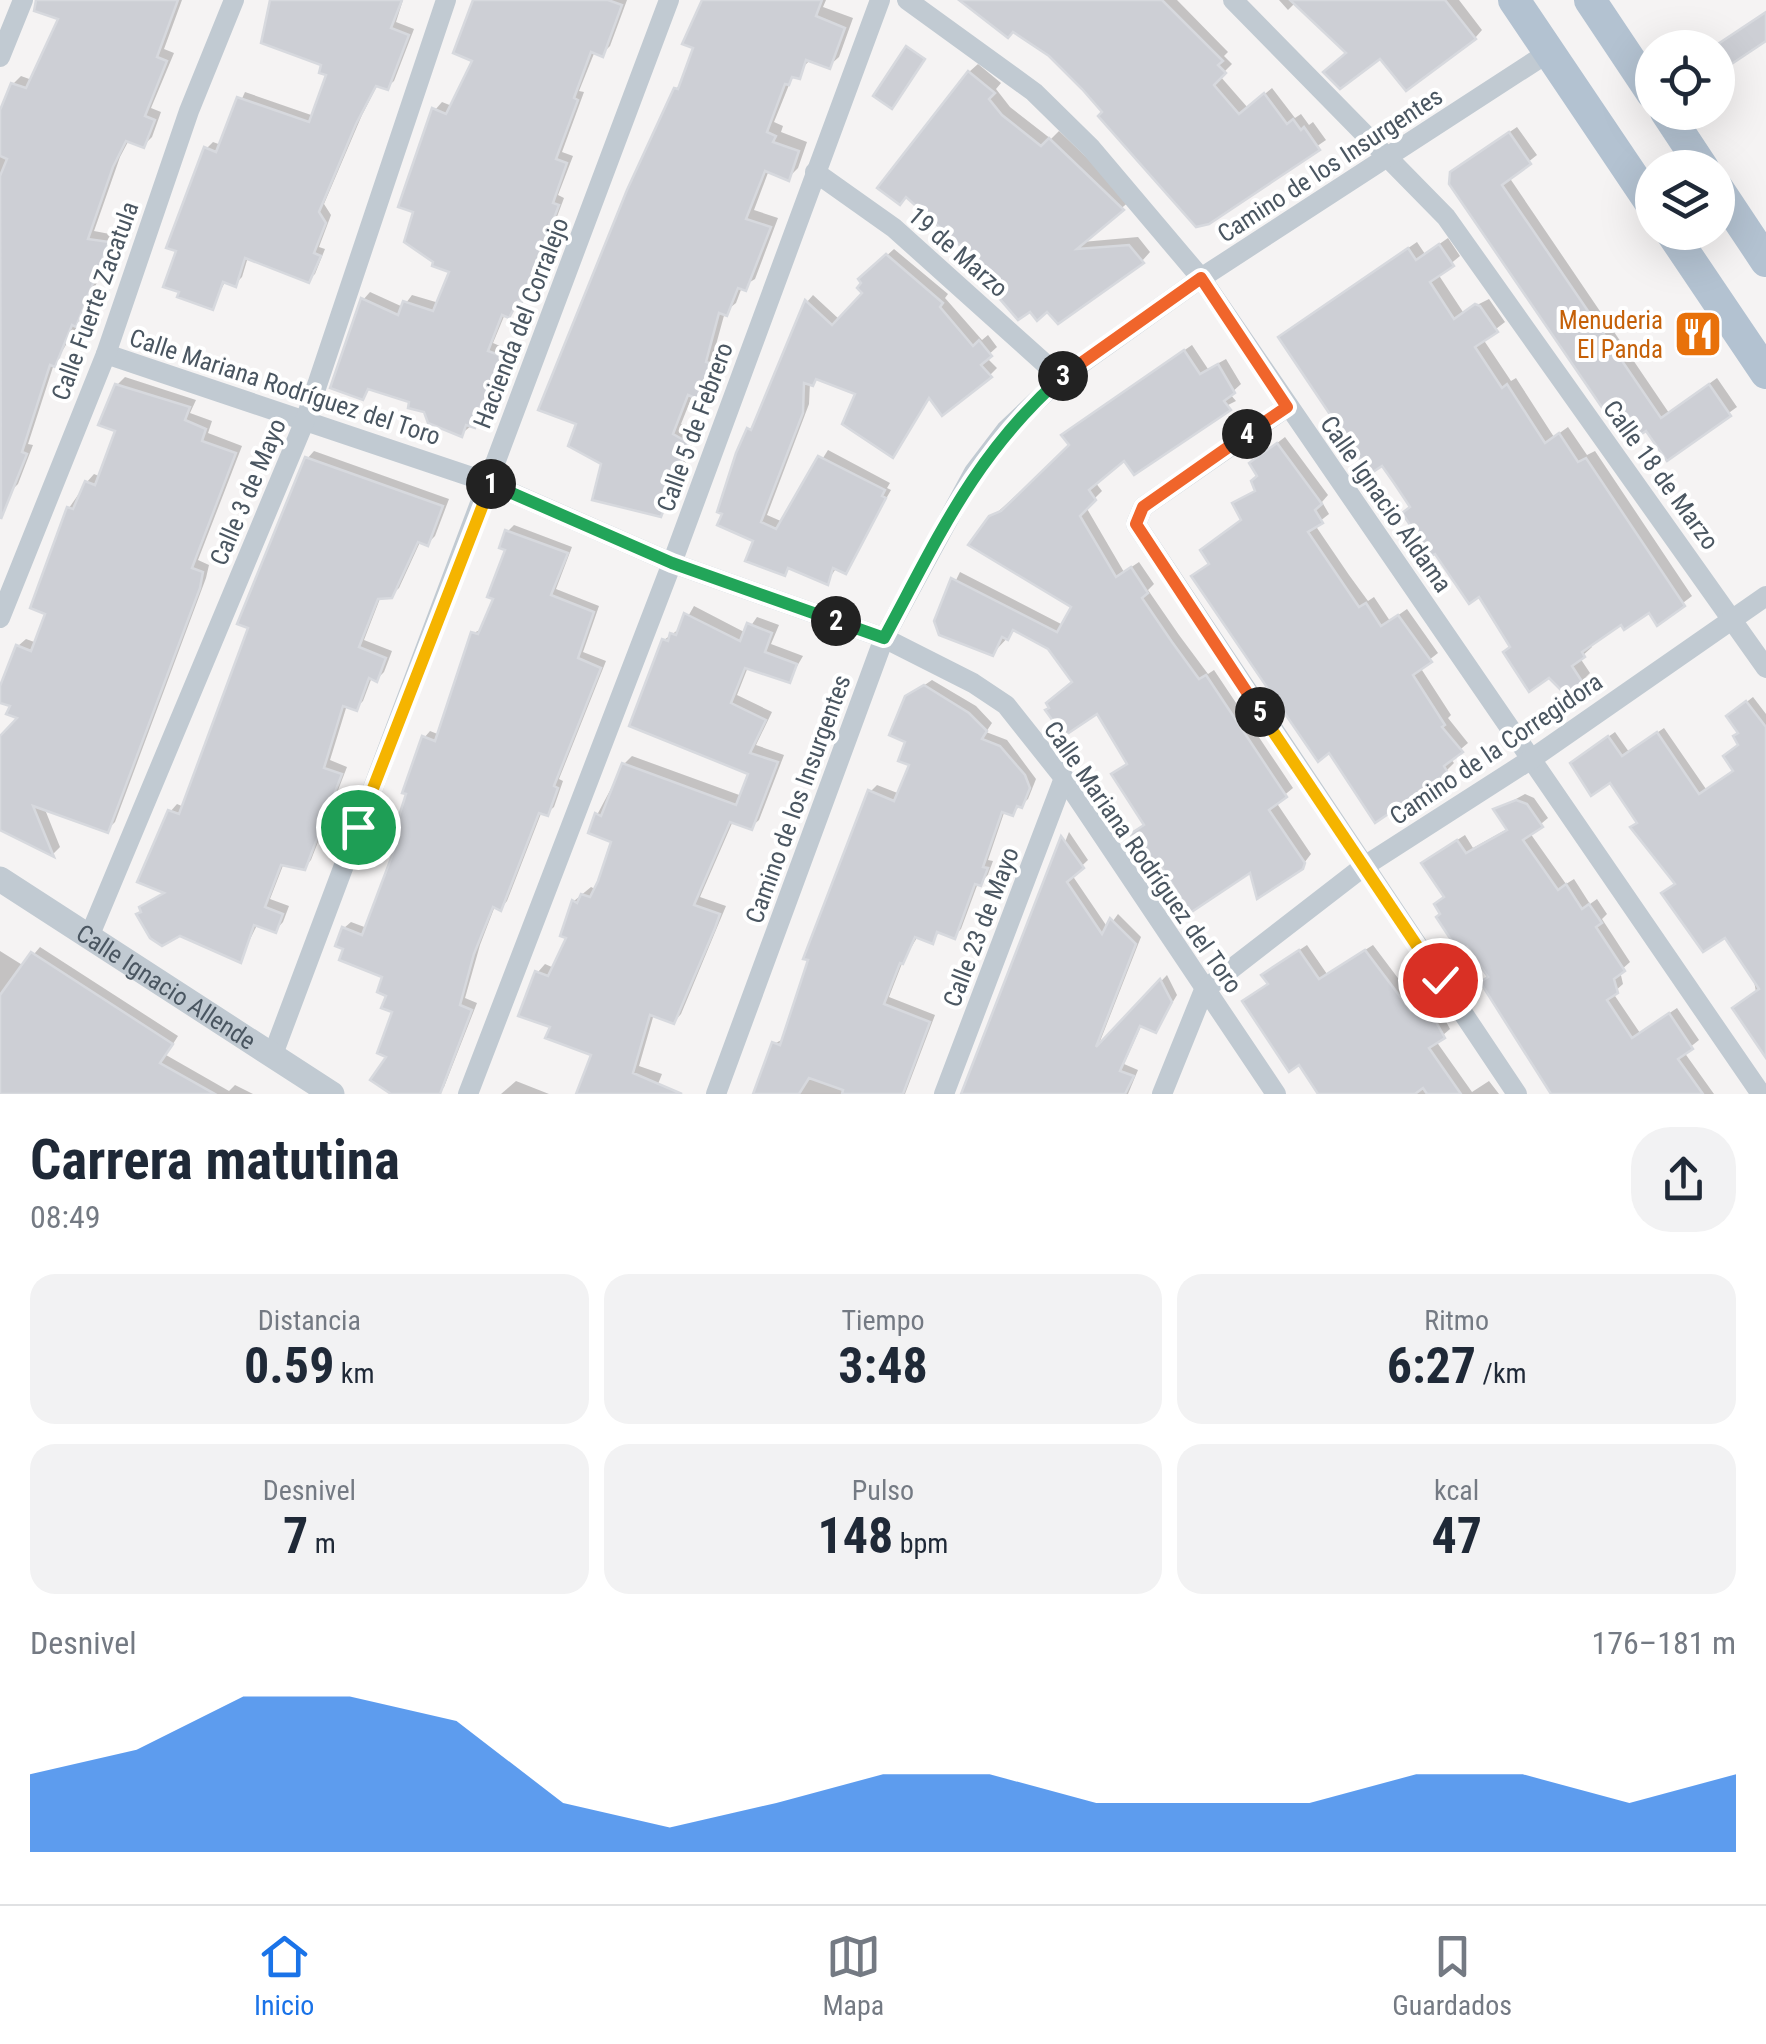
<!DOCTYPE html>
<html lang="es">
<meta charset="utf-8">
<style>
:root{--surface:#fff;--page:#f2f2f3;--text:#1f2937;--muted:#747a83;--line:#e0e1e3;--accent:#1a73e8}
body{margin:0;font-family:"Roboto Condensed",sans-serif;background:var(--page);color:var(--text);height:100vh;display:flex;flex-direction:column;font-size:38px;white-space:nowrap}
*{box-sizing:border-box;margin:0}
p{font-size:32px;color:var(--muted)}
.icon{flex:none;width:55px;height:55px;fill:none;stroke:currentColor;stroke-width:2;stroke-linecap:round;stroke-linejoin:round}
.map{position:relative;height:1094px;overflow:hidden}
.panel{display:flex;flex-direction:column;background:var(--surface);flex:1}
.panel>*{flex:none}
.buttons{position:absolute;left:1635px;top:30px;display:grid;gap:20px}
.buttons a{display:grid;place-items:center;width:100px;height:100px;border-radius:50%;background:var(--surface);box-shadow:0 10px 40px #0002;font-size:50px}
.pin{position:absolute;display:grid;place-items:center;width:85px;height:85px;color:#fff;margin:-42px;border:5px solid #fff;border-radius:50%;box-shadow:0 2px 10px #0007}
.km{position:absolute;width:50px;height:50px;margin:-25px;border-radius:50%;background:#222;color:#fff;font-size:28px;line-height:50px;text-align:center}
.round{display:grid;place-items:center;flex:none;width:105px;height:105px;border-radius:40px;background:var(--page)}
.overview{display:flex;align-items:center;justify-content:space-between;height:170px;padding:0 30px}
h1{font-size:55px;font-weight:700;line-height:75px}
.figures{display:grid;grid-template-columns:repeat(3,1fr);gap:15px;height:170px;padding:10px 30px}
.figures div{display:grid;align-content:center;border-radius:25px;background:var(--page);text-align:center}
.figures b{font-size:50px;font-weight:700}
.figures small{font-size:28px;font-weight:400}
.figures p{font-size:28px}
.chart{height:280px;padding:20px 30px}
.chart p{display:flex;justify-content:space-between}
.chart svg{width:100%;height:180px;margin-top:10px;fill:var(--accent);opacity:.7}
.dock{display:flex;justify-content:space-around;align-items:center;height:140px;border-top:2px solid var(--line);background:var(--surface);font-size:28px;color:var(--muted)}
.dock a{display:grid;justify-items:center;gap:5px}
.dock .current{color:var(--accent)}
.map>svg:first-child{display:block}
.shadow{fill:#0003}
.building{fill:#cdcfd5;stroke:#d7d9de;stroke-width:2.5}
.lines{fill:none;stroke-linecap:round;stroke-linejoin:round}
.minor{stroke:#c1cad2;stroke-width:20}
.tertiary{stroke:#c1cad2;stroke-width:25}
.primary{stroke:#b3c2d1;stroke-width:32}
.split-1-casing{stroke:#fff;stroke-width:20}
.split-2-casing{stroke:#fff;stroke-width:20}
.split-3-casing{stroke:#fff;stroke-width:20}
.split-4-casing{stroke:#fff;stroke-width:20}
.split-5-casing{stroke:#fff;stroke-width:20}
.split-6-casing{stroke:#fff;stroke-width:20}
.split-1{stroke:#f5b400;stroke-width:12}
.split-2{stroke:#22a559;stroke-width:12}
.split-3{stroke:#22a559;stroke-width:12}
.split-4{stroke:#f0652b;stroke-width:12}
.split-5{stroke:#f0652b;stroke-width:12}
.split-6{stroke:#f5b400;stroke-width:12}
.labels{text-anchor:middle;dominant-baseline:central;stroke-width:8;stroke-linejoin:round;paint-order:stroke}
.street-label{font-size:25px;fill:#4a5661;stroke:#fff}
.food-label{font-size:25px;fill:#c56008;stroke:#fff;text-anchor:end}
</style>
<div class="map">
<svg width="1766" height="1094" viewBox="0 0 1766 1094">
<rect width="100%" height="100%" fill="#f5f3f3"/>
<g class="shadow">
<polygon points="44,0 182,0 164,49 174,53 151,108 161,112 152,137 144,145 129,140 120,157 94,231 115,235 84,316 54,364 28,444 33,445 18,484 10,492 0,488 0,118 13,84 21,76 32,80 61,17"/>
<polygon points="273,0 403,0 396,22 414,29 394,81 387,87 378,84 362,115 324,204 331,215 319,247 325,249 315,274 308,280 248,257 242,277 235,284 226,280 212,307 206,149 213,142 221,145 245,92 314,116 330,73"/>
<polygon points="476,0 627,0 610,46 602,54 595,51 579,91 584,92 562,152 573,156 558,195 564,198 529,292 505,314 493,343 507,349 481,418 461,434 412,401 371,387 363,397 363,300 370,292 403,307 412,295 439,303 453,270 435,110 442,102 452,106 475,59"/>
<polygon points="704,0 826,0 823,7 853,18 839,57 829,66 811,59 791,80 774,122 783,126 781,132 807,142 798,168 788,178 769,170 754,210 778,218 755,279 742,287 736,303 725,312 714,352 725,357 713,389 703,399 693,394 681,424 697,433 670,504 660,514 676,89 684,80 696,46"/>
<polygon points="984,0 1177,0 1228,52 1224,56 1232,64 1220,76 1248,108 1272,88 1295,118 1301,114 1309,125 1313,122 1326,140 1208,221 1084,87"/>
<polygon points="1279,0 1459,0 1482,30 1475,38 1380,56 1349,52 1296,2 1288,10"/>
<polygon points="978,64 1001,83 996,89 1010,107 1051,139 1059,131 1131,200 1082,242 1138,237 1150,252 1142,261 968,249 969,72"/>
<polygon points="1517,127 1537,155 1509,177 1669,413 1717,378 1737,407 1668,457 1461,165"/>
<polygon points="1448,238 1460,256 1438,274 1463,312 1489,299 1505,322 1483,339 1511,381 1516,378 1554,437 1568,427 1587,455 1595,451 1692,596 1658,622 1649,610 1590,643 1592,647 1580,658 1590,673 1582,681 1512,646 1480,593 1412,506 1289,330 1417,242 1425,254"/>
<polygon points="894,249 948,294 945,298 982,340 988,335 997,347 986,357 997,368 990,375 931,396 893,455 858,393 819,377 810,382 809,404 767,515 783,522 828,450 890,483 887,488 891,490 845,571 837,567 827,582 791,567 784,573 756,540 749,430 757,423 807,302 813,295 840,320 866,293 861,279"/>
<polygon points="1192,345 1208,369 1226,359 1241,384 1230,394 1236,401 1124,457 1095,482 1102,491 1086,507 1124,572 1139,562 1154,584 1148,590 1179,635 1208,674 1214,670 1293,788 1276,802 1311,854 1301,867 1252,869 1146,824 1115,774 1129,762 1050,647 1016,629 993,653 936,621 960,572 1063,625 1074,606 991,518 1072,445 1064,435 1071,428"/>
<polygon points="125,377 196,400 190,413 212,421 208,433 242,446 198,560 209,565 206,578 115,822 107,830 44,807 60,847 53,854 0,827 0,744 21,717 13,705 0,700 0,693 18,646 26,639 37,643 48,612 69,508 87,482 94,474 101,477 118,430 117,385"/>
<polygon points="1285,437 1328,495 1322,502 1329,514 1315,525 1349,575 1368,601 1374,597 1390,621 1407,609 1438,653 1420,667 1451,715 1448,718 1468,743 1450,758 1454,763 1446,771 1330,750 1194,576 1211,562 1243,519 1235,504 1257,489 1260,456"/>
<polygon points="314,451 449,499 435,536 428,543 421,540 399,588 391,595 381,596 364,640 392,651 384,672 377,679 372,677 363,701 356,708 347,705 330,760 347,767 311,860 304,868 284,863 270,899 289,906 283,922 276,930 258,923 240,960 142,907 166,891 170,812 177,804 184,807 251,627 307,459"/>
<polygon points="514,525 572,547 556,589 599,606 583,652 606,661 559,779 563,781 554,807 547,813 542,811 507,901 501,908 495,906 480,945 465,998 477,1003 444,1087 438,1094 396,1094 390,1055 395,1011 386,975 346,948 344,928 351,922 367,928 396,851 424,738 430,731 440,735 474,633 483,628 496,598 508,548 508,531"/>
<polygon points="694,606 746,633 757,617 779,625 771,644 803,656 789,680 748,667 737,695 772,712 756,745 784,755 759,820 751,827 733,821 700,897 726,906 681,1014 674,1022 654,1014 639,1066 662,1074 654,1094 578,1094 594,1054 553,1026 538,972 545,964 554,968 569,936 564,934 574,901 591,887 597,890 614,841 597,815 624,764 632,756 742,796 751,773 664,640 682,627"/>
<polygon points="932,680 976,706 992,723 986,732 1007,740 1036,779 1028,799 1012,813 1005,810 988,860 993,861 987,877 978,883 961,929 954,936 940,931 932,941 918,936 903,961 889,997 935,1015 905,1094 756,1094 774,1044 785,1038 870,792 877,785 900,794 912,764 907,697"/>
<polygon points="1753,697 1766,714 1766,1050 1753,975 1726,934 1671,887 1677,882 1611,779 1580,757 1615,732 1629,752 1664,728 1706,789 1736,770 1741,744 1735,711"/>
<polygon points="1525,794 1534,798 1548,818 1530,833 1566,884 1574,879 1590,904 1597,899 1607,914 1602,919 1630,962 1620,971 1623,984 1613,993 1640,1033 1677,1008 1699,1040 1684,1052 1714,1094 1555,1094 1446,896 1431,857 1465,835 1473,848 1509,828 1496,810"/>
<polygon points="1069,832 1088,860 1072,875 1108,928 1118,914 1141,937 1097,1049 1167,975 1177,995 1156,1030 1142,1024 1124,1064 1138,1070 1128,1094 964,1094"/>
<polygon points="1307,945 1327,974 1373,945 1419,1006 1433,997 1450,1029 1436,1041 1472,1092 1489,1081 1499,1094 1321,1094 1270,983 1271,969"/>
<polygon points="40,947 178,1036 166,1055 229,1091 235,1085 253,1094 0,1094 0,951 24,966"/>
<polygon points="516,1081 549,1094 501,1094"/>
</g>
<g class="building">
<polygon points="36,0 178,0 157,57 167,61 145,116 155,120 144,148 126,141 113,167 88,239 109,242 76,327 72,325 55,367 50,365 22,452 27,454 1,519 0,176 7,159 0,156 0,110 11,83 26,88 58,19 34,11"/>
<polygon points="270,0 402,0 391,28 409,35 388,90 376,86 356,124 319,212 326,223 314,253 321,256 309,283 245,258 236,287 223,282 213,310 177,297 179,292 163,287 176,251 166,248 204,147 216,152 237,97 309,122 326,75 319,73 321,65 261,43"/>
<polygon points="473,0 608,0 622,5 603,57 591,52 574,98 578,100 556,159 567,163 553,203 559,205 522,302 518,301 509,318 502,315 488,351 502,356 475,428 466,425 462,437 428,423 424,412 408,408 409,402 368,389 363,400 330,388 361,298 398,315 403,301 433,311 449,272 432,266 433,262 404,242 413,212 398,207 432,108 446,114 472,61 453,53"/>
<polygon points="702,0 822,0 816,16 845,28 830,69 806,60 800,79 792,77 789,85 785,84 767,132 776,136 773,142 799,151 789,181 765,171 746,219 771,227 746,291 738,288 727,316 719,313 706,362 718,366 704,402 688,395 673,434 689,443 661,517 592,500 601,464 568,446 576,424 538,410 627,190 674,88 678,89 693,48 682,44"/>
<polygon points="959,0 1162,0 1223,61 1218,65 1226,73 1214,85 1239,114 1264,93 1287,124 1293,119 1301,130 1304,127 1320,150 1209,224 1196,227 1098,116 1102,112 1082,89 1049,56 1013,32 1008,38"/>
<polygon points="1290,0 1445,0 1476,39 1406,91 1380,59 1340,89 1323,72 1346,53"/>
<polygon points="1766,12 1766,41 1718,73 1718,44"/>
<polygon points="906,46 925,59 892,109 873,96"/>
<polygon points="968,71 995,93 989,99 1002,115 1041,146 1049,138 1124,210 1077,249 1129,245 1144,263 1058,324 1047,312 1037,321 1030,312 1018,320 960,253 964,249 906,197 900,205 877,188"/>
<polygon points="1509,132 1531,164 1502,185 1661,418 1709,384 1731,416 1667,461 1646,431 1627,444 1449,184 1450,172"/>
<polygon points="1439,244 1454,266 1430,282 1454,319 1475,304 1480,306 1498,332 1475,347 1502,388 1507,384 1545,443 1559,433 1578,462 1586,458 1685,606 1657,626 1649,613 1624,630 1621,625 1582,652 1585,657 1572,666 1583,683 1566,695 1549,678 1529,692 1503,652 1510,647 1479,597 1469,604 1435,554 1431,556 1402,513 1410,507 1394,483 1382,466 1370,474 1278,337 1408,248 1416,260"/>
<polygon points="886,254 943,303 940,307 973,346 979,340 992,356 981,365 992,377 942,416 929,398 893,458 842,424 855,394 816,379 813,386 804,383 803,413 761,522 776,529 818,456 885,490 882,496 886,498 846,574 833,568 828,585 788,568 785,576 745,561 753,541 717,525 722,514 717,512 736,453 747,428 751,430 805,300 832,325 862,293 857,288 861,283 858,279"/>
<polygon points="1184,350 1200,374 1218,364 1235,393 1224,401 1231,410 1134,475 1124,461 1089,490 1096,500 1080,516 1116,577 1131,567 1148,593 1142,598 1172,642 1199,679 1206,675 1287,797 1269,810 1305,863 1303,869 1257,899 1250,873 1190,913 1161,866 1156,870 1130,834 1144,825 1111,774 1127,764 1097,714 1064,736 1045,710 1049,708 1046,703 1072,682 1048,649 1013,630 1008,640 1002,637 993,656 939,635 934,621 951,578 1057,632 1071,607 968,545 989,516 1001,511 1069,445 1061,435"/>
<polygon points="115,384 190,407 185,420 206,429 202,441 236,453 192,568 203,572 200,588 108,833 33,806 54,857 0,830 0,736 17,718 6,714 10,706 0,703 0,686 16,645 31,651 45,614 30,608 67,507 73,509 85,481 95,485 115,431 98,425"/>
<polygon points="1277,443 1322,504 1315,510 1323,523 1308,532 1359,607 1366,603 1381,626 1398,615 1432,662 1413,675 1445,725 1442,727 1463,752 1444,766 1448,773 1375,823 1329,753 1318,762 1191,576 1209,564 1200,550 1241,520 1232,503 1255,491 1251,481 1257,476 1249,463"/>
<polygon points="305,457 443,506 428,546 418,542 392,598 378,599 359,647 386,658 377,682 369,678 357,711 343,706 324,768 342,774 305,870 281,865 265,907 283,914 276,933 254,925 241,963 180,936 162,946 150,938 136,914 141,912 139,907 164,893 137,882 168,810 179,814 248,628 237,624"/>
<polygon points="505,530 568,553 551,595 594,612 578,658 601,668 554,786 558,788 548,816 539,813 501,911 493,907 474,954 460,1005 472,1010 440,1094 391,1094 370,1080 386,1057 377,1053 392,1012 381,1008 386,996 377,992 382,977 339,960 343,949 335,946 342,927 362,935 393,853 388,851 406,794 402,793 422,736 435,741 471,632 478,634 493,599 487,597 505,550 499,548"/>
<polygon points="684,613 740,641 747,623 772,633 765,652 797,664 790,683 745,668 731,703 766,720 750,753 778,762 752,830 730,822 694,905 720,914 715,928 674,1024 650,1015 633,1073 682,1094 576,1094 591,1055 545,1038 550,1027 518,1016 535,971 548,976 566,938 560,936 572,900 577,903 581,894 590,897 598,881 611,842 588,833 595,813 601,816 622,763 736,805 748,774 629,726 662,639 668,641 670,633 676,635"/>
<polygon points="924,685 969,713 987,731 982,739 1000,746 1025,775 1030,788 1022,808 1017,806 1013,816 1002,812 983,867 988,868 981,886 975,884 955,939 937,932 933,944 915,937 903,964 900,963 884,1004 930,1022 903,1094 842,1094 843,1090 809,1078 799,1094 753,1094 772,1042 780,1045 808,960 803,959 868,790 894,801 909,765 898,761 905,742 889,735 905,696"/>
<polygon points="1746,701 1766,727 1766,1058 1732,1008 1759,989 1725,938 1703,952 1661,893 1675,884 1630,827 1637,823 1610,783 1591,796 1570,763 1608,736 1622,756 1657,732 1699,794 1733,771 1723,756 1738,745 1733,736 1738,733 1726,716"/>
<polygon points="1516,800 1527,804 1543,827 1523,840 1558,890 1566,884 1582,909 1589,904 1602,923 1596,927 1625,971 1614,979 1618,993 1607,1000 1632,1038 1669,1013 1693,1049 1678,1059 1703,1094 1551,1094 1480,982 1488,977 1467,947 1459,952 1436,917 1440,914 1434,904 1444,897 1421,863 1457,840 1466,853 1507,830 1493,809"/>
<polygon points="1061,836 1084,868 1067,882 1102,934 1110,918 1136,944 1096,1047 1160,979 1172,1002 1156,1033 1140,1026 1120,1071 1134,1076 1125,1094 961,1094"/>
<polygon points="1299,950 1319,979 1365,950 1411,1011 1425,1002 1445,1038 1429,1048 1461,1094 1427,1094 1423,1088 1415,1094 1318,1094 1299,1065 1289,1072 1242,1001 1268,984 1261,975"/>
<polygon points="31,952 173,1044 160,1063 215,1094 0,1094 0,995"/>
</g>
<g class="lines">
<g class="minor">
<polyline points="907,0 1034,92 1091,148 1201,278 1761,1094"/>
<polyline points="1233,0 1446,217 1766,668"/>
<polyline points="0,57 23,0"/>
<polyline points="815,172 894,228 1061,378"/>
<polyline points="106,354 487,482 672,563 884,638 973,683 1006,705 1064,778 1276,1094"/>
<polyline points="1287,407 1143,507 1136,524 1517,1094"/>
<polyline points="0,618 106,354 189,111 234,0"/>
<polyline points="89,937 306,418 446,0"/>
<polyline points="272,1057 669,0"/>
<polyline points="468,1094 672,563 880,0"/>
<polyline points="716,1094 884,638 974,472 1006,430 1061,378 1201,278 1549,52"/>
<polyline points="944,1094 1064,778"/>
<polyline points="1162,1094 1204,990 1363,867 1533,758 1766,596"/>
</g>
<path class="tertiary" id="s1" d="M0,879L332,1094"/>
<g class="primary">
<polyline points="1514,0 1652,205"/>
<polyline points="1590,0 1652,93"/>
<polyline points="1666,112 1703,168"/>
<polyline points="1718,189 1766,261"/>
<polyline points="1671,232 1766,373"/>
</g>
</g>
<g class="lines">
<g class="split-1-casing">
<polyline id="split-1" points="358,827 491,484"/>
</g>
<g class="split-2-casing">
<polyline id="split-2" points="491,484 672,563 836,621"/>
</g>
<g class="split-3-casing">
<path id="split-3" d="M836,621L884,638C939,536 974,455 1063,376"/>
</g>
<g class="split-4-casing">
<polyline id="split-4" points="1063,376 1201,278 1287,407 1247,434"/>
</g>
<g class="split-5-casing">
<polyline id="split-5" points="1247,434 1143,507 1136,524 1260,712"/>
</g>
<g class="split-6-casing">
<polyline id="split-6" points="1260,712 1440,980"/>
</g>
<use href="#split-1" class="split-1"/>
<use href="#split-2" class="split-2"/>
<use href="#split-3" class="split-3"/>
<use href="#split-4" class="split-4"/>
<use href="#split-5" class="split-5"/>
<use href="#split-6" class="split-6"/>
</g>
<defs>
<g id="restaurant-square" transform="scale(2.5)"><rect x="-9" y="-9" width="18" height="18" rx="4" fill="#e8710a" stroke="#fff"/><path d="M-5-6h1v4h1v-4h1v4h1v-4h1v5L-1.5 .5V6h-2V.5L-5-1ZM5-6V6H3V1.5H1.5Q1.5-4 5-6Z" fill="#fff"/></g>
</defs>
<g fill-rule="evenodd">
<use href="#restaurant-square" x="1698" y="334"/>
</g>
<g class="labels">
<g class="street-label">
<text transform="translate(1330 165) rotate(-33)">Camino de los Insurgentes</text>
<text transform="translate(958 252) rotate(41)">19 de Marzo</text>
<text transform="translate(95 301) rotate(-70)">Calle Fuerte Zacatula</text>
<text transform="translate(521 323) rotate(-69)">Hacienda del Corralejo</text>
<text transform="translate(285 387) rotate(18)">Calle Mariana Rodríguez del Toro</text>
<text transform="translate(695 427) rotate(-70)">Calle 5 de Febrero</text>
<text transform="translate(1661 475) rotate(54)">Calle 18 de Marzo</text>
<text transform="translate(248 492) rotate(-67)">Calle 3 de Mayo</text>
<text transform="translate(1386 504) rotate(55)">Calle Ignacio Aldama</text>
<text transform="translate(1496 749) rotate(-34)">Camino de la Corregidora</text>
<text transform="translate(798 799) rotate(-70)">Camino de los Insurgentes</text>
<text transform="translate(1143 857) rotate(55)">Calle Mariana Rodríguez del Toro</text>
<text transform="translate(981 927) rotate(-69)">Calle 23 de Mayo</text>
<text stroke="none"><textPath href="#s1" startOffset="198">Calle Ignacio Allende</textPath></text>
</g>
<g class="food-label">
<text x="1663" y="320">Menuderia<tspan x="1663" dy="29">El Panda</tspan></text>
</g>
</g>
</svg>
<div class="buttons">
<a><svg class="icon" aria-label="locate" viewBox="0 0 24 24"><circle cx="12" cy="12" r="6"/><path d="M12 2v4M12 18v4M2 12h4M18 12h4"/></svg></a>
<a><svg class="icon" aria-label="layers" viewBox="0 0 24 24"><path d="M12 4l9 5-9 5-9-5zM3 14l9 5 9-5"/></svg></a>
</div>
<div class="pin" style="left:358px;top:827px;background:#1e9e55"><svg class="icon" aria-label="arrive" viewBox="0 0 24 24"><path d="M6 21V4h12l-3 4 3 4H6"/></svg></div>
<div class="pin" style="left:1440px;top:980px;background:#d93025"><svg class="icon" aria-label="check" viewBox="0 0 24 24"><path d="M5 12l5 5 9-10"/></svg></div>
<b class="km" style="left:491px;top:484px">1</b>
<b class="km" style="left:836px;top:621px">2</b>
<b class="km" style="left:1063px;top:376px">3</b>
<b class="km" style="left:1247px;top:434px">4</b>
<b class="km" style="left:1260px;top:712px">5</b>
</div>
<section class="panel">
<div class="overview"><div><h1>Carrera matutina</h1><p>08:49</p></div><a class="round"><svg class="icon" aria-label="share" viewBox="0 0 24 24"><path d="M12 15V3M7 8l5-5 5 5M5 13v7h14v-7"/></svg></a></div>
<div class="figures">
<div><p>Distancia</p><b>0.59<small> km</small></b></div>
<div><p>Tiempo</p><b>3:48</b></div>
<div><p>Ritmo</p><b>6:27<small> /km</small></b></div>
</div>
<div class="figures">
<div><p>Desnivel</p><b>7<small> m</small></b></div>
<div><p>Pulso</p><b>148<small> bpm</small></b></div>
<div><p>kcal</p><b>47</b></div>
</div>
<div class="chart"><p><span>Desnivel</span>176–181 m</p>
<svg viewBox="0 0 160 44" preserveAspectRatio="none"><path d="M0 44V25L10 19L20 6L30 6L40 12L50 32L60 38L70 32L80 25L90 25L100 32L110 32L120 32L130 25L140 25L150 32L160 25V44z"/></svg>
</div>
</section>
<nav class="dock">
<a class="current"><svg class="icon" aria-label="home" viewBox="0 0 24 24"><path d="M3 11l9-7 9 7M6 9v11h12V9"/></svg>Inicio</a>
<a><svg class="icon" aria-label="map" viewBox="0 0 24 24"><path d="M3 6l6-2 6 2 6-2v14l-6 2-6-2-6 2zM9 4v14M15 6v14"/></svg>Mapa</a>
<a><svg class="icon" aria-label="saved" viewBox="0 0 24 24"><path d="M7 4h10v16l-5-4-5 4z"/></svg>Guardados</a>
</nav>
